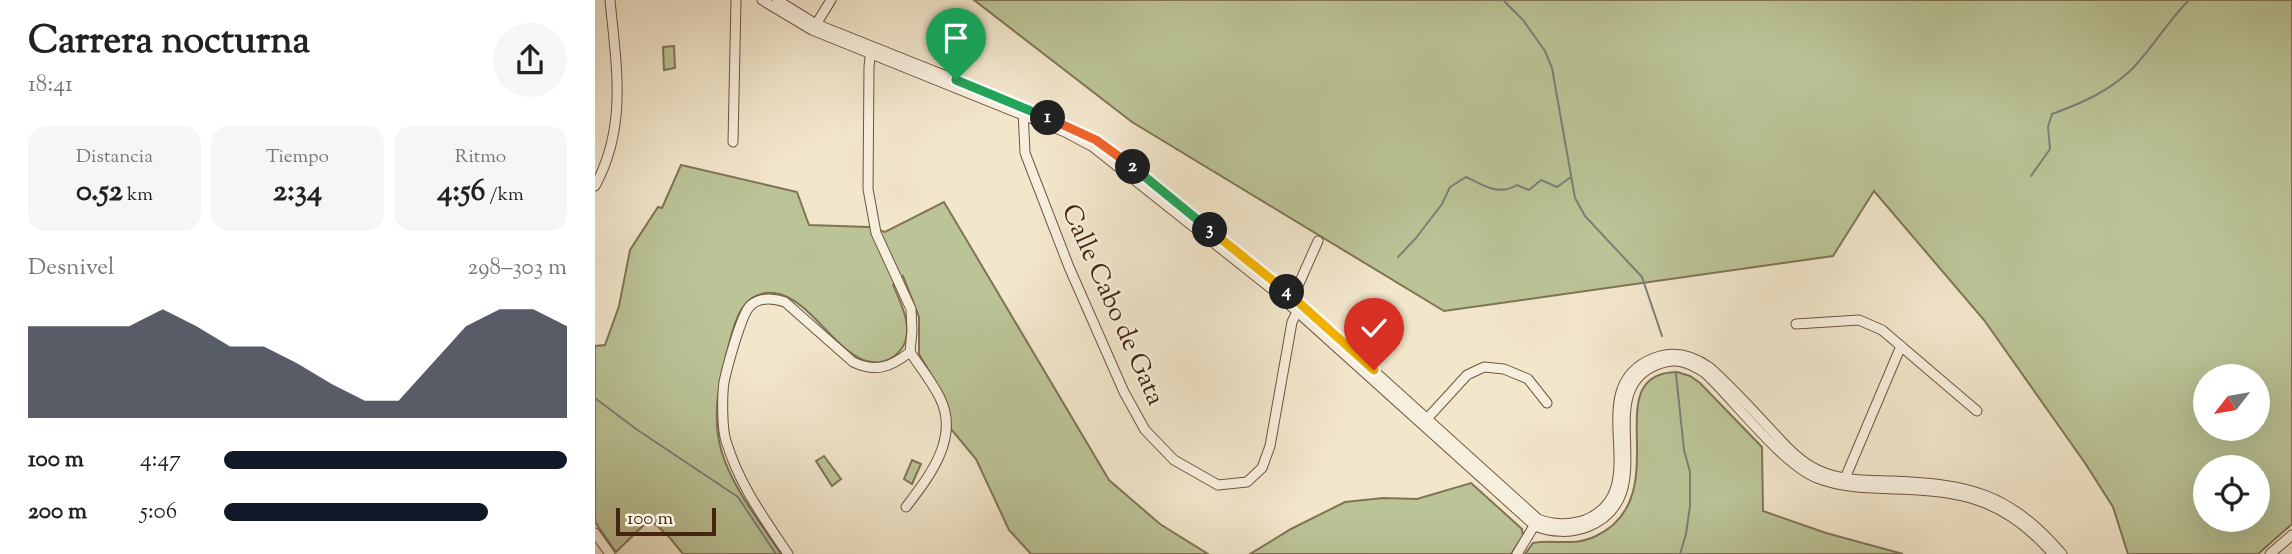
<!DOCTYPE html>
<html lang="es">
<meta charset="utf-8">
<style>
:root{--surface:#fff;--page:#f6f6f6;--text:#222;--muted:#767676;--accent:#111827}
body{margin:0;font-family:"Sorts Mill Goudy",serif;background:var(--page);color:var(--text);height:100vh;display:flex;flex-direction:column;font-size:26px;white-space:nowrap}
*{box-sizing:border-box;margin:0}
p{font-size:23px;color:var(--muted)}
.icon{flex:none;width:38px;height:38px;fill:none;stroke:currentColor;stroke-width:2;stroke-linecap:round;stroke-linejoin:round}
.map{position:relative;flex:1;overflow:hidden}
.sheet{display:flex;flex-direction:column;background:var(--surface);width:595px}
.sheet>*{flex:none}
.needle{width:46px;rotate:239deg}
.controls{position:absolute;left:1598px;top:364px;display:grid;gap:14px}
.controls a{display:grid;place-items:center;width:77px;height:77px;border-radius:50%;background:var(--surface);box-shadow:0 7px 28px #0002;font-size:35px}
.scale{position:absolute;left:21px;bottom:18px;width:100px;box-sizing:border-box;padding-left:7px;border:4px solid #452412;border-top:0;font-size:19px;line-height:24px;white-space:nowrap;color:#452412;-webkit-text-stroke:5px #f7efdd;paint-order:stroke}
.pin{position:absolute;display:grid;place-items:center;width:60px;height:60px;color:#fff;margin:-72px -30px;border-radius:50% 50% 50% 0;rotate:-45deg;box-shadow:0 0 7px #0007}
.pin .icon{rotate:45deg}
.km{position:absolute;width:35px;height:35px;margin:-18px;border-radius:50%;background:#222;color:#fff;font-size:19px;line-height:35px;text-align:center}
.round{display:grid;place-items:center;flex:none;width:74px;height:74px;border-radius:37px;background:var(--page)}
.head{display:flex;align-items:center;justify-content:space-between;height:119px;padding:0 28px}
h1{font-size:38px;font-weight:800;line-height:52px}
.metrics{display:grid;grid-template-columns:repeat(3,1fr);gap:10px;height:119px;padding:7px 28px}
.metrics div{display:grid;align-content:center;border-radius:18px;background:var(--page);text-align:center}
.metrics b{font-size:30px;font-weight:800}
.metrics small{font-size:19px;font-weight:400}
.metrics p{font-size:19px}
.chart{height:196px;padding:14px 28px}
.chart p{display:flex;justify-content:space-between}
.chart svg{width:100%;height:126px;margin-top:7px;fill:var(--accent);opacity:.7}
ul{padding:0 28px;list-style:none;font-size:23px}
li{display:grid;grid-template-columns:112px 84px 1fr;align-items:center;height:52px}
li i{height:18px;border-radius:9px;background:var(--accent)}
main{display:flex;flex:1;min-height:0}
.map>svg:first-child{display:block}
.green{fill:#bbc497;stroke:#807454;stroke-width:2;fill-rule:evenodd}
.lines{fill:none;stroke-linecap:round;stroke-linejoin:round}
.stream{stroke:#798078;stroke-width:2}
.minor-casing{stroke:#705440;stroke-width:11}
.minor{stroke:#f7efdd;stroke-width:9}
.split-1-casing{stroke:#fff;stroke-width:14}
.split-2-casing{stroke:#fff;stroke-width:14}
.split-3-casing{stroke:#fff;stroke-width:14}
.split-4-casing{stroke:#fff;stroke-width:14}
.split-5-casing{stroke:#fff;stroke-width:14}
.split-1{stroke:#22a559;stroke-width:9}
.split-2{stroke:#f0652b;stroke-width:9}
.split-3{stroke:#22a559;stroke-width:9}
.split-4{stroke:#f5b400;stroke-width:9}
.split-5{stroke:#f5b400;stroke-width:9}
.labels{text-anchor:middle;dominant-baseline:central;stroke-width:5;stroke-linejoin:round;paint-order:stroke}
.street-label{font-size:26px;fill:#452412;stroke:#f7efdd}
</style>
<main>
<section class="sheet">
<div class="head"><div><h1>Carrera nocturna</h1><p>18:41</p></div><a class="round"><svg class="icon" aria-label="share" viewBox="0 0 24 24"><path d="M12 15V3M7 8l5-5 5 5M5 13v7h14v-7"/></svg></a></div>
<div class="metrics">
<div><p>Distancia</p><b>0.52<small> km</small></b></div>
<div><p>Tiempo</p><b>2:34</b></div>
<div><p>Ritmo</p><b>4:56<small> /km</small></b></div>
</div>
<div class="chart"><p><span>Desnivel</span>298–303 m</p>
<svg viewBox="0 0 160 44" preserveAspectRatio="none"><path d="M0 44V12L10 12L20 12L30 12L40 6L50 12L60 19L70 19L80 25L90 32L100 38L110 38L120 25L130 12L140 6L150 6L160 12V44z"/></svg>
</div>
<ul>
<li><b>100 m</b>4:47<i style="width:100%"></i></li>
<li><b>200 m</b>5:06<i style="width:77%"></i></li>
</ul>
</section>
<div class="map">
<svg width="1697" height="554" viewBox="0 0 1697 554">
<rect width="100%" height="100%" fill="#f2e6cb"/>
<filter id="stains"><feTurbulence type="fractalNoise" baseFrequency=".00286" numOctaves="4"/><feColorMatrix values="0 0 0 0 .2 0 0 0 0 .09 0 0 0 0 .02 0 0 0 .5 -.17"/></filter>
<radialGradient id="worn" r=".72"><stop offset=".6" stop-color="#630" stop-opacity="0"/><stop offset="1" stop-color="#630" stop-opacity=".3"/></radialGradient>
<g class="green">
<path d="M379,0H1697V524L1663,554H1533L1518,507L1490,463L1389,320L1279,191L1238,256L849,311L537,122ZM1610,376H1662V429H1610ZM1610,467H1662V520H1610Z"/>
<polygon points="79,46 80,68 69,70 68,47"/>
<path d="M86,165L202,192L214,225L274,227L290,232L349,202L514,480L565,524L613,554H436L414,530L381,459L356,429L350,398L324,354V317L308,276L298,285C308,307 324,339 298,357C292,361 284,363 277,362C243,359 216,297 179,293C146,290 139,324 133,348C124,383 116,418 127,453C139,490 165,522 186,554H88L75,538L55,519L21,552L0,522V346L10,345L24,306L35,250L63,207L67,208Z"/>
<path d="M1082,372L1095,376L1105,383L1167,447L1168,511L1231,533L1308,554H930L938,543C960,539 979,547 1001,536C1085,496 999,373 1082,372Z"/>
<polygon points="229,456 246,479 237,486 221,461"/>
<polygon points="317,460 326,464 317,484 309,479"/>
<polygon points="876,483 927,529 928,536 916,554 655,554 696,529 750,502 788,498 822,499"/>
</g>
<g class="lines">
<g class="stream">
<polyline points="908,0 928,20 950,51 957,68 980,198 990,216 1047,277 1067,336"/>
<path d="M1436,176L1455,149L1453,127L1457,114C1487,103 1515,91 1538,68C1558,47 1573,21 1594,0"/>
<path d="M803,257L821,238L847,204L855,187L871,177C890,186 903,196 922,185L934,190L946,180L962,187L976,177"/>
<polyline points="1081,374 1089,450 1095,472 1095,506 1091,534 1085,554"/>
<polyline points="0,398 41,429 143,497 181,554"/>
</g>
<g class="minor-casing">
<g id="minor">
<path d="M167,0L217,30L470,132L498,147L678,290L940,526C956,533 976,533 992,527C1072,496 991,390 1064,364C1081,357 1095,363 1110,373C1139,400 1188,465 1222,478C1248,488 1274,488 1301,489C1369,491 1411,500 1458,554"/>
<path d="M182,0L221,24L429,107L501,140L683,284L943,519C957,525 975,525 990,520C1064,490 982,388 1059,358C1079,350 1097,355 1114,367C1137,387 1157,410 1178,432C1191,446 1205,462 1223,470C1246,481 1272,480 1297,481C1375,484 1414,493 1467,554"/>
<polyline points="220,26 236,0"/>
<polyline points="428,110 430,153 474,267 529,392 550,430 579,460 623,485 652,482 667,468 675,446 697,322 702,312"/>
<polyline points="138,142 141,0"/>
<path d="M0,186C33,126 21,64 15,0"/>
<polyline points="698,297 723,241"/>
<polyline points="1201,324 1264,320 1287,330 1382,411"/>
<polyline points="829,422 872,375 889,367 909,369 933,379 952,403"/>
<polyline points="1248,483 1306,346"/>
<path d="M311,507C334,477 365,438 345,398C337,382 325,367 315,352"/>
<polyline points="0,533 15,554"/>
<path d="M193,554C168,517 144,484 131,441C127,429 127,396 129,382C132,368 146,315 155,306C165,296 178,298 190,302L258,362C281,373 296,367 315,352L317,331L316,309L281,233L273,189L274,67L276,50"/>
<polyline points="922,554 942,521"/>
<polyline points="1675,554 1697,535"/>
</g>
</g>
<use href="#minor" class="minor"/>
</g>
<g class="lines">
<g class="split-1-casing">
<polyline id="split-1" points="361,80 453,118"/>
</g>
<g class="split-2-casing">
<polyline id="split-2" points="453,118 501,140 538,167"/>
</g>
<g class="split-3-casing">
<polyline id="split-3" points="538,167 615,230"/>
</g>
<g class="split-4-casing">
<polyline id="split-4" points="615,230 692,292"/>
</g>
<g class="split-5-casing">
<polyline id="split-5" points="692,292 779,370"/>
</g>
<use href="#split-1" class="split-1"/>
<use href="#split-2" class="split-2"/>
<use href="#split-3" class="split-3"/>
<use href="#split-4" class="split-4"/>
<use href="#split-5" class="split-5"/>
</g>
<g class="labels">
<g class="street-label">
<text transform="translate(517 305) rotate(66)">Calle Cabo de Gata</text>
</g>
</g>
<rect width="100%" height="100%" filter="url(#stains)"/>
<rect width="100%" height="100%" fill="url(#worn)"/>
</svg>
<div class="controls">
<a><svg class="needle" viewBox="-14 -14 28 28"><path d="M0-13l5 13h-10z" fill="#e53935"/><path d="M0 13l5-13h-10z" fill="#767676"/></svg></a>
<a><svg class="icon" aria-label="locate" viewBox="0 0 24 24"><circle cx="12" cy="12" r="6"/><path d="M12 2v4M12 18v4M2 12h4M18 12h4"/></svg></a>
</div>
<div class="scale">100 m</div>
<div class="pin" style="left:361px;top:80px;background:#1e9e55"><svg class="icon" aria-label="arrive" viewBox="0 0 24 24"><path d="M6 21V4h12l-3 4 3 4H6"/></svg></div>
<div class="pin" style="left:779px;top:370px;background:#d93025"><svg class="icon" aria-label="check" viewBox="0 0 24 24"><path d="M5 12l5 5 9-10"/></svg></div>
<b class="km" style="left:453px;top:118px">1</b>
<b class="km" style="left:538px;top:167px">2</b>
<b class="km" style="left:615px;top:230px">3</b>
<b class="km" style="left:692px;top:292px">4</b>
</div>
</main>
